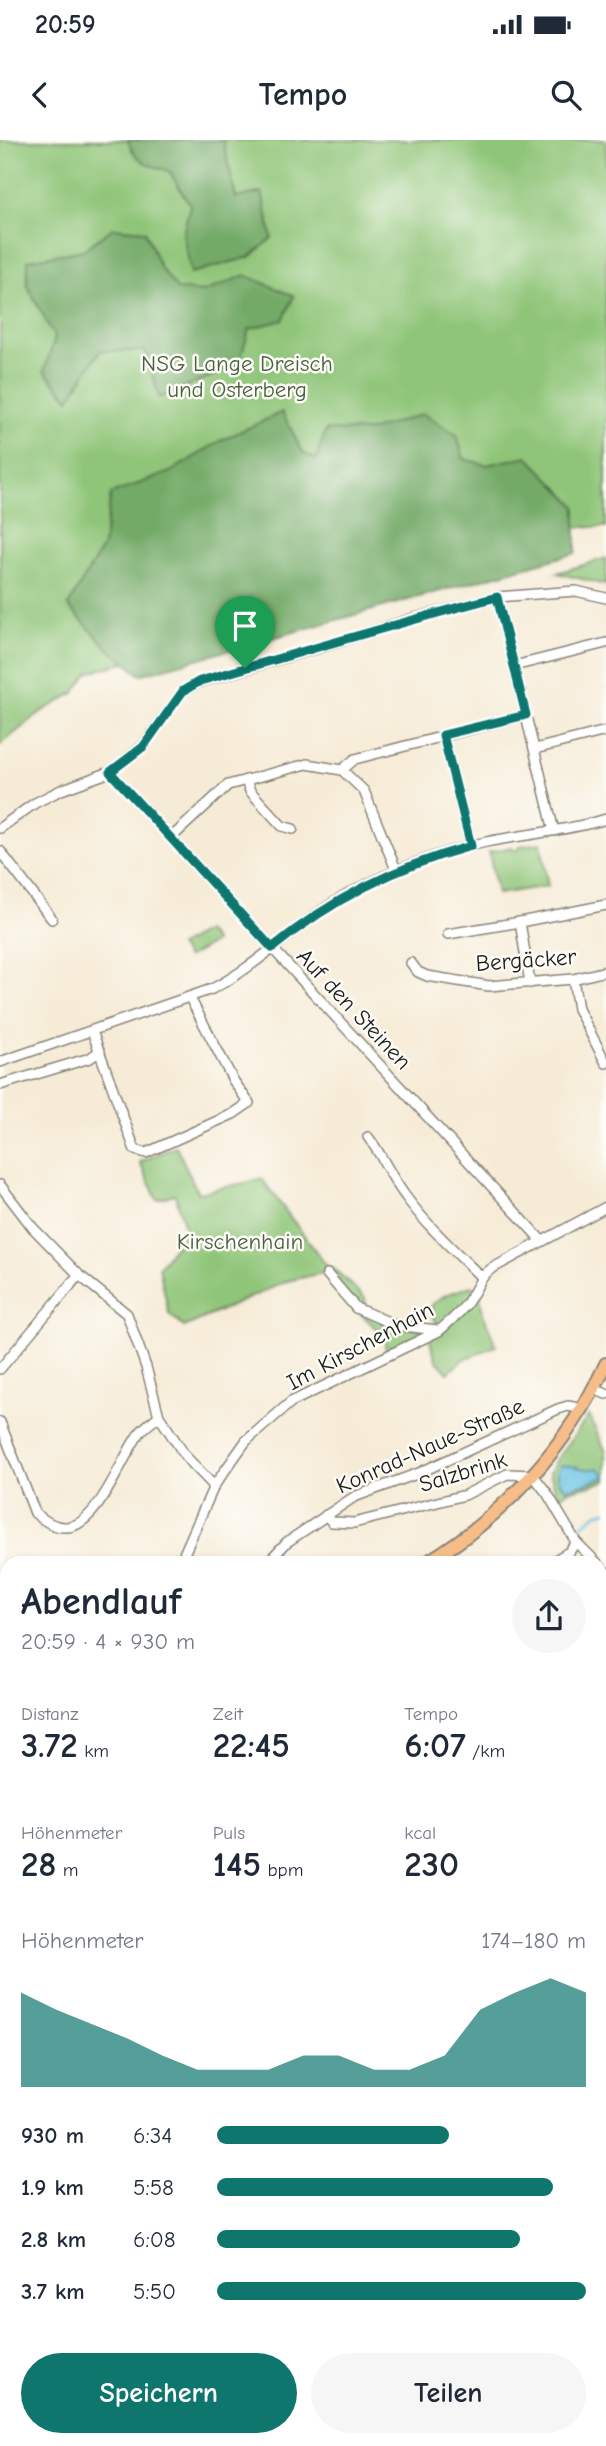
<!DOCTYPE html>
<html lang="de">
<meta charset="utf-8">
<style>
:root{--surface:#fff;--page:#f6f6f7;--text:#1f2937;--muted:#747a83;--accent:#0f766e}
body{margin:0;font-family:"Comic Neue",sans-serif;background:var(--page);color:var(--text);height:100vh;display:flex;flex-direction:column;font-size:26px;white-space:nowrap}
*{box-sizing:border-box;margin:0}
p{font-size:23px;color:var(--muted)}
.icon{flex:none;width:38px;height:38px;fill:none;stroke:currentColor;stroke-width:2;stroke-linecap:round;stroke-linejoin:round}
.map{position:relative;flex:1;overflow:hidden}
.details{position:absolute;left:0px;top:1416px;width:607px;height:891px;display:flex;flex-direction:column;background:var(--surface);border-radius:21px 21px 0 0;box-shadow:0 4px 10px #0003}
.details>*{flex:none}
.pin{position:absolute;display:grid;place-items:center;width:60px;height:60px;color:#fff;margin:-72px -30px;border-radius:50% 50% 50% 0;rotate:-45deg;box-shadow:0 0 7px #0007}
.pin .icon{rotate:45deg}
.round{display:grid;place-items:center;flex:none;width:74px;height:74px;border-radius:37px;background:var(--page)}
.overview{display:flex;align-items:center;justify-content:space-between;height:119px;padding:0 21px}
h1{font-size:38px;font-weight:700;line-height:52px}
.figures{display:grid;grid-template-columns:repeat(3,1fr);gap:10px;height:119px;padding:7px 21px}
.figures div{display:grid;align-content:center}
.figures b{font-size:35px;font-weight:700}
.figures small{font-size:19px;font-weight:400}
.figures p{font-size:19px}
.chart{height:196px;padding:14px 21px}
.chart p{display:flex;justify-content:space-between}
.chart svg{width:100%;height:126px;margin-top:7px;fill:var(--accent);opacity:.7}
.action{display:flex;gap:14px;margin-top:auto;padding:14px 21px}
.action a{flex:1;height:80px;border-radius:42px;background:var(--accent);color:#fff;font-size:28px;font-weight:700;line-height:80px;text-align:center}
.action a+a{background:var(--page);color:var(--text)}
ul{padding:0 21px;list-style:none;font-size:23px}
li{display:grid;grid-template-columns:112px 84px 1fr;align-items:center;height:52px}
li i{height:18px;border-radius:9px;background:var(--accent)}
.status{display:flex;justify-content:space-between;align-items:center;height:49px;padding:0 35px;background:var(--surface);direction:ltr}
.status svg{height:19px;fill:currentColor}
header{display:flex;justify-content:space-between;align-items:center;height:91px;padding:0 21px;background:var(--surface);font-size:32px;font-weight:700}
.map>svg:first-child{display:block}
.green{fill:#8fc578;stroke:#56704a;stroke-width:2}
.forest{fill:#73aa68;stroke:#486342;stroke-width:2}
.water{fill:#66c2e4;stroke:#416f80;stroke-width:2}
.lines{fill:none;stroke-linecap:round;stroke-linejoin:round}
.stream{stroke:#66c2e4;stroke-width:2.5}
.minor-casing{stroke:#898479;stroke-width:12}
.major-casing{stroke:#898479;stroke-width:16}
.highway-casing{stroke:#898479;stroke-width:18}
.minor{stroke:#fff;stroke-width:9}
.major{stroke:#f7bd88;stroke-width:12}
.highway{stroke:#f7bd88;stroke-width:14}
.rail{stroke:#1c1c1c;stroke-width:2.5;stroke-dasharray:10 5;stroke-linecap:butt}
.route-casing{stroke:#fff;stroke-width:14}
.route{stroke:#0f766e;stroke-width:9}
.labels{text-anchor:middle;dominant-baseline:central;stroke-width:5;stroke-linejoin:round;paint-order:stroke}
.park-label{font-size:23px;fill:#4a6041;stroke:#fdfcf7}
.street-label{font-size:23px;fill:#1c1c1c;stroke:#fdfcf7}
</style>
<div class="status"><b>20:59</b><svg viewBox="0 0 49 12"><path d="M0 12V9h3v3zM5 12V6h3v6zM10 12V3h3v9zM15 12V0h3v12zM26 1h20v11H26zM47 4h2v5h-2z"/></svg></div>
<header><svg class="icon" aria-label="back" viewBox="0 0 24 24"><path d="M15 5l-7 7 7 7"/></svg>Tempo<svg class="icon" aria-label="search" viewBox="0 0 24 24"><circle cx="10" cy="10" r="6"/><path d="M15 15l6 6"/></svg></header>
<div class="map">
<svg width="606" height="2306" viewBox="0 0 606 2306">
<rect width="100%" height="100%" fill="#fdfcf7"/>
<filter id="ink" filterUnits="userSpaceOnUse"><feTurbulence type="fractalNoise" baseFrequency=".0143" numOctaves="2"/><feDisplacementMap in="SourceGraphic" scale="14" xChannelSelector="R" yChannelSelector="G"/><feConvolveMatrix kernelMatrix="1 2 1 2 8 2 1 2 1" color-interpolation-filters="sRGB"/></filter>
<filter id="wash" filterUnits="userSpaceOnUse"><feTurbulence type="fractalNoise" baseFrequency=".00686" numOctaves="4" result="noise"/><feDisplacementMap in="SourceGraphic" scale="28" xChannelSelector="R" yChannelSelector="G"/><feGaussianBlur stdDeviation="1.57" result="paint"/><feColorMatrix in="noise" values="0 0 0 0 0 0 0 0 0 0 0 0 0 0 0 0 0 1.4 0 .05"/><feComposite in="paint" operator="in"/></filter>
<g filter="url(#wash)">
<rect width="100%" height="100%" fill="#f6ebd6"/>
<g class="green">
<polygon points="0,0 606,0 606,387 576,387 575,367 184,504 88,533 74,553 41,572 0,605"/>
<polygon points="606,418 606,445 557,433"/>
<polygon points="541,703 548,746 497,754 489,712 512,707 513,710 519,709 519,706"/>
<polygon points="206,791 215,802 187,818 179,806"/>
<polygon points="176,1006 198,1053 262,1039 329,1129 333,1128 365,1158 366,1170 358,1167 327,1132 287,1141 184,1187 169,1174 159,1127 186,1091 176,1057 174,1054 157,1060 140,1022"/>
<polygon points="471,1146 479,1150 483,1173 496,1206 464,1219 448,1233 436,1220 430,1200 439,1187 432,1175 432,1165 445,1155"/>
<polygon points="358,1171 432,1192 387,1213 383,1195"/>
<polygon points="589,1275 606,1312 606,1341 568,1351 560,1357 554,1347 550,1332 557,1319"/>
<polygon points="600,1438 606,1444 606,1489 600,1491"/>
<polygon points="600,1903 606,1905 606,2072 600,2073"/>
<polygon points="7,1990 7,2075 0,2075 0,1991"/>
<polygon points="600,2286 606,2287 606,2305 562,2303 556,2303 554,2306 537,2306 537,2300 600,2300"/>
</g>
<g class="forest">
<path d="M128,0H223L236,58L262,52L272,98L250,117L191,133L183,94L190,65L169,31C150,26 134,22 128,0Z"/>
<polygon points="113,88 145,91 160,127 177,149 204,152 245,135 294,156 283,180 249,189 239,225 159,258 146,211 100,211 69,259 44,231 55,198 27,145 28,120 83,110"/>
<polygon points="282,272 303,313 316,319 326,290 369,291 423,274 457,295 464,319 486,325 527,316 576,366 576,413 140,535 106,506 68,466 103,406 111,354 170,332 220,301"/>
</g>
<path class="water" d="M560,1325C577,1324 582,1332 599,1328L606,1337L567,1349C558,1343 556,1335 560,1325Z"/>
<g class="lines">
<g class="stream">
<polyline points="581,1386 596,1374 606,1371"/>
<polyline points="600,1498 606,1496"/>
<polyline points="0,2109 7,2109"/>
<polyline points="600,2290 606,2291"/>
</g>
</g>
</g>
<g filter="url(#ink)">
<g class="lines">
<g class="minor-casing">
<g id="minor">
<polyline points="497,457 554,691"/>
<polyline points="514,526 606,503"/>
<polyline points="443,595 471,706"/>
<polyline points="535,609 606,591"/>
<polyline points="342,630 355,619 526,575"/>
<polyline points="110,632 541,1100"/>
<polyline points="246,640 250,651 282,686 293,689"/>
<polyline points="0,688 35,663 61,650 110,632 143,606 183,551 200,542 329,505 411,479 497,457 576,451 606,458"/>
<polyline points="171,698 228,645 307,624 342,630 364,651 397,732"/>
<polyline points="0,711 52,779"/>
<polyline points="520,782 606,765"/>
<polyline points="448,794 520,782 530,843"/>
<polyline points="411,823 418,832 427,836 489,846 573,839 606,831"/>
<polyline points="573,839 578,869 606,923"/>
<polyline points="92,891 135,1010 146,1013 233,974 249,963 233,940 190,858"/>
<path d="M0,922L212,849C263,823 301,779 352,752C393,730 440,712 486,702C526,694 567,691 606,679"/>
<polyline points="0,945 90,918 100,911"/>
<path d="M368,997C383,1016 391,1038 406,1057C427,1086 455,1111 481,1137"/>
<polyline points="0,1045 33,1088 79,1135 127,1174 146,1227 159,1276 186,1317 214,1346"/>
<polyline points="327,1134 356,1168 395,1185 437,1190"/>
<polyline points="0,1229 79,1135"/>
<polyline points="594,1249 606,1254"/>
<path d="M0,1282L35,1373C42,1379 54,1387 64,1387C97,1390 122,1316 139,1294C144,1287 153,1281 159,1276"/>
<polyline points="326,1375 332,1382 354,1383 465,1355 507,1334 533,1335 547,1353 576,1402 597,1423"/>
<path d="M180,1423L214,1346L246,1301L291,1262L439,1191C451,1180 463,1171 471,1157C478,1146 480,1137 491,1129L606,1067"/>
<polyline points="267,1423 287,1402 354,1357 419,1333 558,1269 568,1266 583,1269"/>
<polyline points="550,1423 569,1412 576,1402"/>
<polyline points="600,1427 606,1433"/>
<polyline points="0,1552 7,1551"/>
<polyline points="600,1597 606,1596"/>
<polyline points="0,1617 4,1637"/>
<polyline points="0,1718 7,1715"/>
<polyline points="600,1809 606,1806"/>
<polyline points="0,1834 7,1832"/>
<polyline points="0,1861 7,1880"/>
<polyline points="600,2138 606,2137"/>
<polyline points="264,2306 274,2300"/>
</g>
</g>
<g class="major-casing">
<g id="major">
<path d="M426,1423C504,1376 568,1306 606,1224"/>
<polyline points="0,1639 7,1635"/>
<polyline points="0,2096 7,2096"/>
</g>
</g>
<g class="highway-casing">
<g id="highway">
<polyline points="600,2265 606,2266"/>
<polyline points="600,2283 606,2283"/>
</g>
</g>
<use href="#minor" class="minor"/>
<use href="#major" class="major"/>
<use href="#highway" class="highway"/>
<g class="rail">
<polyline points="600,1929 606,1929"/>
<polyline points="0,1983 7,1982"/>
</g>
</g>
</g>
<g class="lines" filter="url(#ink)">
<g class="route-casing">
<path id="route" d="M497,457L526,575L443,595L471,706C395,727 332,759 272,808L110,632L143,607L183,551L200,541C299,513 398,483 497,457Z"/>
</g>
<use href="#route" class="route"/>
</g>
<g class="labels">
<g class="park-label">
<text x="237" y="223">NSG Lange Dreisch<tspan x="237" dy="26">und Osterberg</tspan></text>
<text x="240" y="1101">Kirschenhain</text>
</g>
<g class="street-label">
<text transform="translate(526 820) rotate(-4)">Bergäcker</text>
<text transform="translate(354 869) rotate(47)">Auf den Steinen</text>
<text transform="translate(360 1206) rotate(-28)">Im Kirschenhain</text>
<text transform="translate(430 1306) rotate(-24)">Konrad-Naue-Straße</text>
<text transform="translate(463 1332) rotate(-17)">Salzbrink</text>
</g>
</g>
</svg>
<div class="pin" style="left:245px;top:528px;background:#1e9e55"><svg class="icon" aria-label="arrive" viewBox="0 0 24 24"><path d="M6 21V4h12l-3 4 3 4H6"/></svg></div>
<section class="details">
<div class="overview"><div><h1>Abendlauf</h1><p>20:59 · 4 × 930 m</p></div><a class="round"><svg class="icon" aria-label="share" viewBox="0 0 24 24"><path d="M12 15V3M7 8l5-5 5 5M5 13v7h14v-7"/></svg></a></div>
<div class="figures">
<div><p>Distanz</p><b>3.72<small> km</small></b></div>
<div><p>Zeit</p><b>22:45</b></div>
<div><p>Tempo</p><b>6:07<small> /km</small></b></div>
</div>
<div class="figures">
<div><p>Höhenmeter</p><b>28<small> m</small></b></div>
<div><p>Puls</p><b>145<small> bpm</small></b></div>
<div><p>kcal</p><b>230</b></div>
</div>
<div class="chart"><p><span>Höhenmeter</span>174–180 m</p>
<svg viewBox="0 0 160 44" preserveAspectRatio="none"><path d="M0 44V11L10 17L20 22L30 27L40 33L50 38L60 38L70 38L80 33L90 33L100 38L110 38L120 33L130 17L140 11L150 6L160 11V44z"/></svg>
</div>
<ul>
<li><b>930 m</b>6:34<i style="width:63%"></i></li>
<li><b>1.9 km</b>5:58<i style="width:91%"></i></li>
<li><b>2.8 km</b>6:08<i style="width:82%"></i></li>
<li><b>3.7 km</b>5:50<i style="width:100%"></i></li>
</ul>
<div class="action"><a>Speichern</a><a>Teilen</a></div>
</section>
</div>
